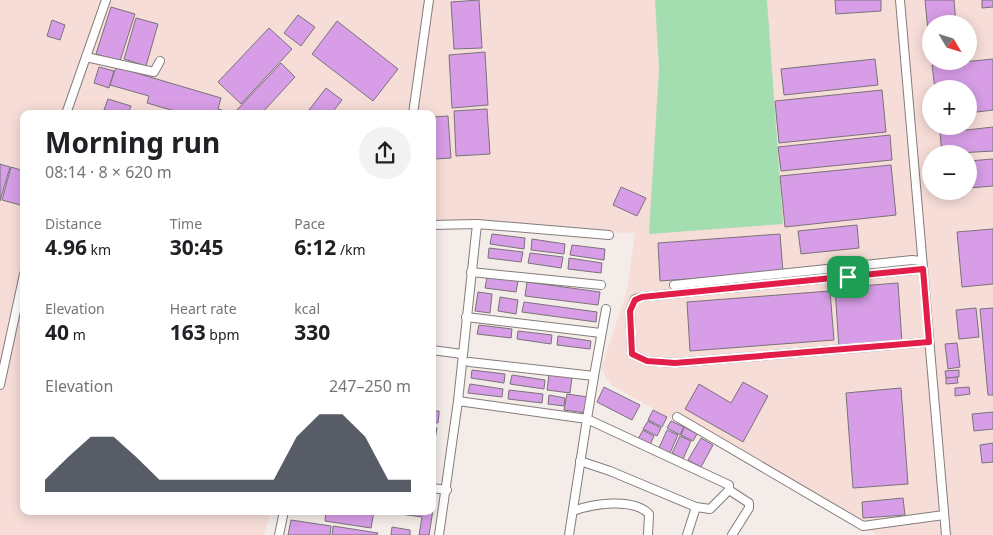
<!DOCTYPE html>
<meta charset="utf-8">
<style>
:root{--surface:#fff;--page:#f2f2f2;--text:#202124;--muted:#757577;--accent:#111827}
body{margin:0;font-family:"Noto Sans",sans-serif;background:var(--page);color:var(--text);height:100vh;display:flex;flex-direction:column;font-size:19px;white-space:nowrap}
*{box-sizing:border-box;margin:0}
p{font-size:16px;color:var(--muted)}
.icon{flex:none;width:28px;height:28px;fill:none;stroke:currentColor;stroke-width:2;stroke-linecap:round;stroke-linejoin:round}
.map{position:relative;flex:1;overflow:hidden}
.drawer{position:absolute;left:20px;top:110px;width:416px;height:405px;display:flex;flex-direction:column;background:var(--surface);border-radius:10px;box-shadow:0 2px 12px #0003}
.drawer>*{flex:none}
.needle{width:32px;rotate:128deg}
.controls{position:absolute;left:922px;top:15px;display:grid;gap:10px}
.controls a{display:grid;place-items:center;width:55px;height:55px;border-radius:50%;background:var(--surface);box-shadow:0 2px 12px #0003;font-size:25px}
.pin{position:absolute;display:grid;place-items:center;width:42px;height:42px;color:#fff;margin:-21px;border-radius:10px;box-shadow:0 2px 8px #0006}
.round{display:grid;place-items:center;flex:none;width:52px;height:52px;border-radius:26px;background:var(--page)}
.summary{display:flex;align-items:center;justify-content:space-between;height:85px;padding:0 25px}
h1{font-size:28px;font-weight:700;line-height:38px}
.figures{display:grid;grid-template-columns:repeat(3,1fr);gap:8px;height:85px;padding:5px 25px}
.figures div{display:grid;align-content:center}
.figures b{font-size:21px;font-weight:700}
.figures small{font-size:14px;font-weight:400}
.figures p{font-size:14px}
.chart{height:140px;padding:10px 25px}
.chart p{display:flex;justify-content:space-between}
.chart svg{width:100%;height:90px;margin-top:5px;fill:var(--accent);opacity:.7}
.map>svg:first-child{display:block}
.industrial{fill:#f7ddd8;fill-rule:evenodd}
.green{fill:#a4ddb0}
.building{fill:#d79de6;stroke:#787379}
.lines{fill:none;stroke-linecap:round;stroke-linejoin:round}
.minor-casing{stroke:#847d7a;stroke-width:10}
.minor{stroke:#fff;stroke-width:8}
.route-casing{stroke:#fff;stroke-width:10}
.route{stroke:#e11d48;stroke-width:6}
</style>
<div class="map">
<svg width="993" height="535" viewBox="0 0 993 535">
<rect width="100%" height="100%" fill="#f4ece8"/>
<path class="industrial" d="M0,0H993V535H878L611,385L601,369L627,291L635,233L433,228L432,114H24V511H271L264,535H0ZM931,24H969V61H931ZM931,89H969V126H931ZM931,154H969V191H931Z"/>
<polygon class="green" points="655,0 767,0 783,224 649,234 659,69"/>
<g class="building">
<polygon points="479,0 482,48 454,49 451,2"/>
<polygon points="835,0 881,0 881,11 836,14"/>
<polygon points="925,0 954,0 956,24 931,24 931,30 928,31"/>
<polygon points="982,0 993,0 993,7 982,8"/>
<polygon points="111,7 135,14 120,61 96,54"/>
<polygon points="298,15 315,27 301,46 284,33"/>
<polygon points="136,18 158,24 146,66 124,59"/>
<polygon points="52,20 65,25 60,40 47,36"/>
<polygon points="337,21 398,69 373,101 312,54"/>
<polygon points="269,28 292,49 241,104 218,82"/>
<polygon points="485,52 488,105 452,108 449,55"/>
<polygon points="875,59 878,85 784,95 781,69"/>
<polygon points="993,59 993,110 969,113 969,89 935,89 932,65"/>
<polygon points="281,63 295,77 261,114 236,114 235,112"/>
<polygon points="99,67 114,71 109,88 94,83"/>
<polygon points="116,67 221,98 218,109 222,110 221,114 185,114 147,103 149,96 110,85"/>
<polygon points="326,88 342,100 331,114 315,114 309,110"/>
<polygon points="882,90 886,132 779,143 775,101"/>
<polygon points="108,99 131,106 128,114 104,110"/>
<polygon points="487,109 490,154 456,156 454,111"/>
<polygon points="448,116 451,158 435,159 432,117"/>
<polygon points="993,127 993,151 942,154 940,133"/>
<polygon points="890,135 892,160 781,171 778,147"/>
<polygon points="993,159 993,186 969,188 969,161"/>
<polygon points="0,164 10,167 0,201"/>
<polygon points="891,165 896,215 785,227 780,176"/>
<polygon points="11,167 24,171 24,206 2,200"/>
<polygon points="621,187 646,198 637,216 613,205"/>
<polygon points="857,225 859,248 801,254 798,231"/>
<polygon points="993,229 993,284 962,287 957,232"/>
<polygon points="492,234 525,238 524,249 490,244"/>
<polygon points="780,234 783,272 660,281 658,243"/>
<polygon points="532,239 565,244 564,254 531,250"/>
<polygon points="572,245 605,249 604,260 570,255"/>
<polygon points="489,248 523,252 521,262 488,258"/>
<polygon points="530,253 563,257 561,268 528,263"/>
<polygon points="569,258 602,263 601,273 568,269"/>
<polygon points="487,277 518,281 516,292 485,288"/>
<polygon points="527,282 600,292 598,305 525,296"/>
<polygon points="898,283 902,343 839,348 835,288"/>
<polygon points="830,291 834,340 690,351 687,302"/>
<polygon points="478,292 492,294 490,313 475,311"/>
<polygon points="500,297 518,300 516,314 498,311"/>
<polygon points="524,302 597,312 596,322 522,312"/>
<polygon points="976,308 979,337 959,339 956,310"/>
<polygon points="993,308 993,395 988,395 980,309"/>
<polygon points="479,325 512,329 511,338 477,334"/>
<polygon points="518,331 552,335 551,344 517,339"/>
<polygon points="558,336 591,341 590,349 557,345"/>
<polygon points="957,343 960,367 948,369 945,344"/>
<polygon points="472,370 505,374 504,383 471,378"/>
<polygon points="959,370 959,377 946,378 945,371"/>
<polygon points="549,374 572,377 570,393 547,390"/>
<polygon points="512,375 545,380 544,389 510,384"/>
<polygon points="957,377 958,383 946,384 946,378"/>
<polygon points="743,382 768,396 743,442 685,409 699,384 731,403"/>
<polygon points="470,384 503,389 502,397 468,393"/>
<polygon points="604,387 640,405 632,420 597,402"/>
<polygon points="969,387 970,394 955,396 955,388"/>
<polygon points="901,388 908,484 853,488 846,393"/>
<polygon points="509,390 543,394 542,403 508,399"/>
<polygon points="567,394 588,397 586,413 564,410"/>
<polygon points="549,395 565,398 564,406 548,404"/>
<polygon points="653,410 667,417 662,427 648,420"/>
<polygon points="435,411 439,411 439,414 438,423 433,422"/>
<polygon points="993,412 993,429 974,431 972,414"/>
<polygon points="648,421 661,428 657,436 643,429"/>
<polygon points="671,421 684,427 680,435 667,428"/>
<polygon points="432,427 437,428 435,439 432,439"/>
<polygon points="684,427 697,434 693,441 681,435"/>
<polygon points="643,430 654,436 649,447 637,441"/>
<polygon points="667,430 678,435 670,453 659,448"/>
<polygon points="680,436 691,441 683,459 672,453"/>
<polygon points="701,438 713,445 701,467 688,460"/>
<polygon points="993,443 993,462 982,463 980,445"/>
<polygon points="903,498 905,515 863,518 862,502"/>
<polygon points="432,504 434,504 429,535 419,535 422,517 386,512 432,511"/>
<polygon points="326,511 374,511 371,528 325,521"/>
<polygon points="291,520 331,526 330,535 288,535"/>
<polygon points="333,526 378,533 377,535 332,535"/>
<polygon points="392,527 410,530 410,535 391,535"/>
</g>
<g class="lines">
<g class="minor-casing">
<g id="minor">
<polyline points="900,0 946,535"/>
<polyline points="86,57 154,72 160,61"/>
<polyline points="66,114 106,0"/>
<polyline points="413,114 429,0"/>
<polyline points="432,225 477,224"/>
<polyline points="923,269 642,297 635,299 630,311 632,354 647,361 675,363 929,342"/>
<polyline points="471,272 601,285"/>
<polyline points="674,285 912,260 922,261"/>
<polyline points="466,317 601,333"/>
<polyline points="432,350 462,354"/>
<polyline points="469,362 594,376 606,309"/>
<polyline points="0,385 24,274"/>
<polyline points="458,401 587,419 569,535"/>
<polyline points="677,417 863,526 944,515"/>
<polyline points="580,461 610,471 696,507 710,509 729,490 729,485 587,419 594,376"/>
<polyline points="432,488 447,490"/>
<polyline points="729,490 749,503 749,508 732,535"/>
<path d="M573,511C592,504 633,497 649,514L648,535"/>
<polyline points="279,535 284,511"/>
<polyline points="439,535 458,401 477,224 609,235"/>
<polyline points="687,535 696,507"/>
</g>
</g>
<use href="#minor" class="minor"/>
</g>
<g class="lines">
<g class="route-casing">
<polygon id="route" points="923,269 929,342 675,363 647,361 632,354 630,311 635,300 642,297"/>
</g>
<use href="#route" class="route"/>
</g>
</svg>
<div class="controls">
<a><svg class="needle" viewBox="-14 -14 28 28"><path d="M0-13l5 13h-10z" fill="#e53935"/><path d="M0 13l5-13h-10z" fill="#757577"/></svg></a>
<a>+</a>
<a>−</a>
</div>
<div class="pin" style="left:848px;top:277px;background:#1e9e55"><svg class="icon" aria-label="arrive" viewBox="0 0 24 24"><path d="M6 21V4h12l-3 4 3 4H6"/></svg></div>
<section class="drawer">
<div class="summary"><div><h1>Morning run</h1><p>08:14 · 8 × 620 m</p></div><a class="round"><svg class="icon" aria-label="share" viewBox="0 0 24 24"><path d="M12 15V3M7 8l5-5 5 5M5 13v7h14v-7"/></svg></a></div>
<div class="figures">
<div><p>Distance</p><b>4.96<small> km</small></b></div>
<div><p>Time</p><b>30:45</b></div>
<div><p>Pace</p><b>6:12<small> /km</small></b></div>
</div>
<div class="figures">
<div><p>Elevation</p><b>40<small> m</small></b></div>
<div><p>Heart rate</p><b>163<small> bpm</small></b></div>
<div><p>kcal</p><b>330</b></div>
</div>
<div class="chart"><p><span>Elevation</span>247–250 m</p>
<svg viewBox="0 0 160 44" preserveAspectRatio="none"><path d="M0 44V38L10 27L20 17L30 17L40 27L50 38L60 38L70 38L80 38L90 38L100 38L110 17L120 6L130 6L140 17L150 38L160 38V44z"/></svg>
</div>
</section>
</div>
